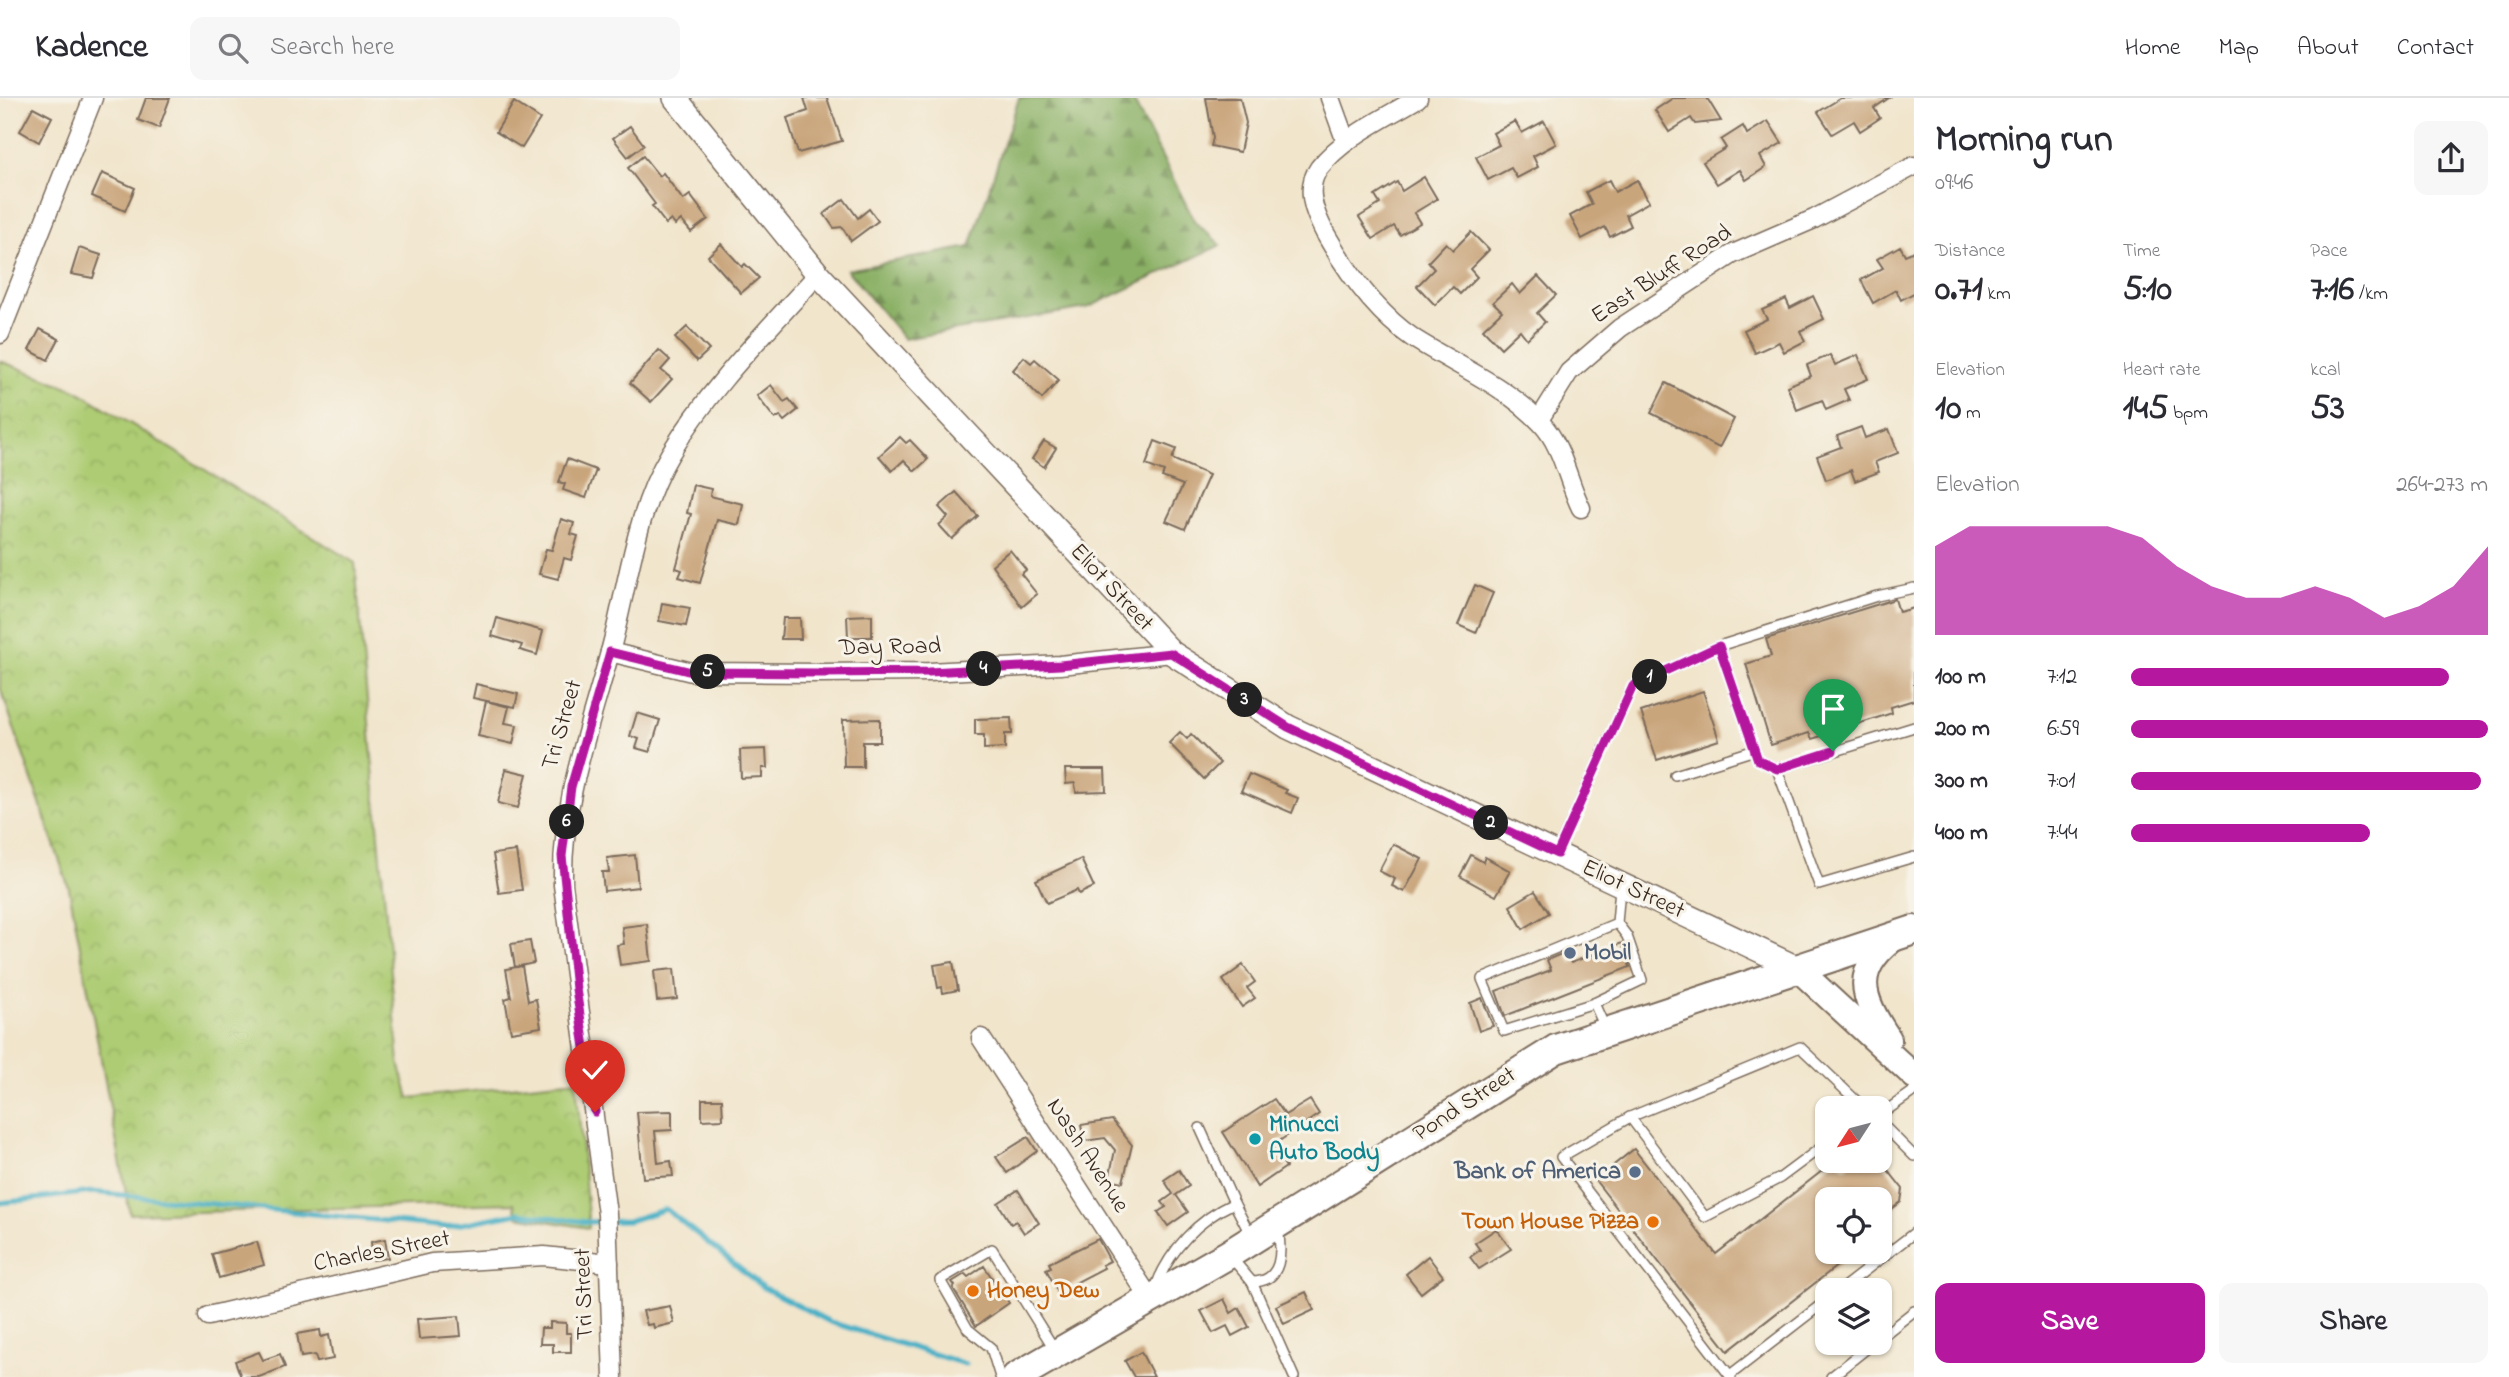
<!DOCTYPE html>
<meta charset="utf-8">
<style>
:root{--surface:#fff;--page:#f7f7f7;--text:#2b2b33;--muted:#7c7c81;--line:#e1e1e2;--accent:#b5179e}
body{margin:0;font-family:"Indie Flower",sans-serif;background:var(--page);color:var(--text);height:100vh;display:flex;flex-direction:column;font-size:26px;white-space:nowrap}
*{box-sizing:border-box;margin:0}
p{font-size:23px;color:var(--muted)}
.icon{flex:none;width:38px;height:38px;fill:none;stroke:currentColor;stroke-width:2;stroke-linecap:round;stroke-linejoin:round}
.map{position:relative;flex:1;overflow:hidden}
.drawer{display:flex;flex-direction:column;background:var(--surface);width:595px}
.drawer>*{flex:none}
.needle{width:46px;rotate:234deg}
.buttons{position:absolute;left:1815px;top:998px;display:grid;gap:14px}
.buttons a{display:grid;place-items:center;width:77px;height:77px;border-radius:14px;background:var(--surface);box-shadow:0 2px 5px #0004;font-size:35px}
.pin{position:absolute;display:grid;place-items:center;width:60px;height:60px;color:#fff;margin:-72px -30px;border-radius:50% 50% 50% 0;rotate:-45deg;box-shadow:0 0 7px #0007}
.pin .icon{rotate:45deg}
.km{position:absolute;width:35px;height:35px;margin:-18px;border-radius:50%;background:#222;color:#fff;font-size:19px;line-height:35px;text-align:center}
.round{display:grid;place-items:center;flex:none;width:74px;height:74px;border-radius:14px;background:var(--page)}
.head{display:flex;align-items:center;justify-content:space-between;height:119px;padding:0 21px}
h1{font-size:38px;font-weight:800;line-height:52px}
.stats{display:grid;grid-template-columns:repeat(3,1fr);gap:10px;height:119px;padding:7px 21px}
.stats div{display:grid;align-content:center}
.stats b{font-size:35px;font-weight:800}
.stats small{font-size:19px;font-weight:400}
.stats p{font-size:19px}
.chart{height:196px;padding:14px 21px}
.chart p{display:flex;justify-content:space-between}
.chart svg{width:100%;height:126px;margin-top:7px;fill:var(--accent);opacity:.7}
.action{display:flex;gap:14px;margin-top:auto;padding:14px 21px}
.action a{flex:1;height:80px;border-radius:14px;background:var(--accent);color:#fff;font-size:28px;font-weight:800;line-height:80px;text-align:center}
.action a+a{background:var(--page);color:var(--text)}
ul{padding:0 21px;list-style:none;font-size:23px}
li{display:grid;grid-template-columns:112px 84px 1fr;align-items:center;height:52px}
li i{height:18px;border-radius:9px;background:var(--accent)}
header{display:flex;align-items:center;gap:42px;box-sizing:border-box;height:98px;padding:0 35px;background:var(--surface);border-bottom:2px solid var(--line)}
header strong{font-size:33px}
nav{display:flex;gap:38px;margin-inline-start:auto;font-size:24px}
.search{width:490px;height:63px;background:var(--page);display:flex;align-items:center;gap:18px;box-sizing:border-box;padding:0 24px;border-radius:14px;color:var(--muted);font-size:26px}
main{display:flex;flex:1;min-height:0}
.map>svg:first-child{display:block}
.forest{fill:url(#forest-firs);stroke:#626d42;stroke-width:2}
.park{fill:url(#park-crowns);stroke:#747b48;stroke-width:2}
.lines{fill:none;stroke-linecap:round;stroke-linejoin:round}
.stream{stroke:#47b0c6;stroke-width:5}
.building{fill:#c9a57c}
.service-casing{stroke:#7b6b5b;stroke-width:12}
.minor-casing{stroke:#7b6b5b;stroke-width:21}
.tertiary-casing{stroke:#7b6b5b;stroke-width:26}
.secondary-casing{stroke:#7b6b5b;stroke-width:28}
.primary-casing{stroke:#7b6b5b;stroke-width:32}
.service{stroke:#fff;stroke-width:9}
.minor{stroke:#fff;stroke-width:18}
.tertiary{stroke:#fff;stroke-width:23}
.secondary{stroke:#fff;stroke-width:24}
.primary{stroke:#fff;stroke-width:28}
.route-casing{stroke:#fff;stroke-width:14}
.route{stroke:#b5179e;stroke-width:9}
.service-dot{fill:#5c6f8a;stroke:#f7f3e8;stroke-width:2.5}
.culture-dot{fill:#0f9aa8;stroke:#f7f3e8;stroke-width:2.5}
.food-dot{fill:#e8710a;stroke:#f7f3e8;stroke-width:2.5}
.labels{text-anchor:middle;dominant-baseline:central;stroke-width:6;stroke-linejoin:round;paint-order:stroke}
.street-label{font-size:24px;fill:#3b2a1e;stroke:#f7f3e8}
.service-label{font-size:24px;font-weight:bold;fill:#4e5e75;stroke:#f7f3e8;text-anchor:start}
.culture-label{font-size:24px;font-weight:bold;fill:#0d838f;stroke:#f7f3e8;text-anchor:start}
.food-label{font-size:24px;font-weight:bold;fill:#c56008;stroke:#f7f3e8;text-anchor:end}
</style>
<header>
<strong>Kadence</strong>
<div class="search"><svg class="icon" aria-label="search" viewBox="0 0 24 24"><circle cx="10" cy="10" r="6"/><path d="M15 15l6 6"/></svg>Search here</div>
<nav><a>Home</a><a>Map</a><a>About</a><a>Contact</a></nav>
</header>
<main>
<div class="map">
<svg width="1914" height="1279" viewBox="0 0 1914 1279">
<defs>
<pattern id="forest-firs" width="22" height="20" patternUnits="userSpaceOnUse" patternTransform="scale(1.75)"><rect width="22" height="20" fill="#8ab065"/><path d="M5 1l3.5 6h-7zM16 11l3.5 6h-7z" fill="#728f53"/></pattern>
<pattern id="park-crowns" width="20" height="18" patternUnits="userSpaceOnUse" patternTransform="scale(1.75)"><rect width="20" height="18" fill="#adcc73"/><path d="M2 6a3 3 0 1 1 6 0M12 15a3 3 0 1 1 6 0" fill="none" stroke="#96af63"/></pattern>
</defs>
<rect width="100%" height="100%" fill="#f7f3e8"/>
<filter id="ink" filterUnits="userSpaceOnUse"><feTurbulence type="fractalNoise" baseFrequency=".0143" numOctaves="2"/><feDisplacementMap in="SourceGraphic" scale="14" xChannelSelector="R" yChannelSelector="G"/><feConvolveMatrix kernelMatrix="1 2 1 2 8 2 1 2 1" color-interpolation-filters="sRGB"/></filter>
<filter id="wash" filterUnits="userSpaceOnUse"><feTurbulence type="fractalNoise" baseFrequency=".00686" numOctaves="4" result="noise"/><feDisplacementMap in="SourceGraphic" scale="28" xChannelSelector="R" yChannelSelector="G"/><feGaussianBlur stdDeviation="1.57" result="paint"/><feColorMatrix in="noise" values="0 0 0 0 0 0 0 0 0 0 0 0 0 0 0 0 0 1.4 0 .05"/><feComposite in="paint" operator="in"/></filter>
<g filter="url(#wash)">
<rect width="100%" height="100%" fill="#f1e5cc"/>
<polygon class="forest" points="1019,0 1132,0 1195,124 1221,147 1087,210 904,241 847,172 970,149"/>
<polygon class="park" points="0,263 76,292 355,465 399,965 409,1000 576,982 589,1130 517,1118 514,1105 130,1116 69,790 0,589"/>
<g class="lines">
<polyline class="stream" points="0,1105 92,1094 446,1129 518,1115 587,1124 628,1123 666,1111 764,1190 830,1224 965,1266"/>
</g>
<g id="blocks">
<g class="building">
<polygon points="146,0 170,0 159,30 138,22"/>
<polygon points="804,0 827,0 842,43 798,55 787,20 808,13"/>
<polygon points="1206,0 1240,0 1246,25 1240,54 1211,48 1213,40"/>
<polygon points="1673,0 1707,0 1721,23 1695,26 1691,20 1669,34 1655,12"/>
<polygon points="1841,0 1889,0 1874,10 1880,20 1871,26 1860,33 1854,23 1832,36 1818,14"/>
<polygon points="514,4 540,21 522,50 496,34"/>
<polygon points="33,9 52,19 39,44 20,33"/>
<polygon points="1515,23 1522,35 1544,23 1556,46 1533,58 1538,69 1517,80 1511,70 1488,82 1476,59 1499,47 1493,35"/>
<polygon points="1768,23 1782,45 1760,58 1766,69 1746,82 1740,72 1717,86 1703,64 1726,50 1721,42 1743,28 1747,36"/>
<polygon points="630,28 644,47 628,59 613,40"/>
<polygon points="643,58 659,78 663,75 683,102 690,97 708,121 691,134 681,122 675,127 671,122 666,126 652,108 655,106 628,70"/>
<polygon points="102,75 135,90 125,113 92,98"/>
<polygon points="1424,79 1437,101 1414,115 1420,125 1400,137 1394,128 1373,141 1359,119 1380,106 1375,98 1397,84 1402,93"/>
<polygon points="1609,82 1615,94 1637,82 1649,104 1626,117 1631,128 1610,139 1605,129 1582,141 1570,118 1592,106 1586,94"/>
<polygon points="844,101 858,120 869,111 878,123 851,143 842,129 834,130 824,116"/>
<polygon points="1471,134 1489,152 1470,171 1477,179 1460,196 1453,189 1435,207 1417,188 1434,171 1428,164 1446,145 1453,152"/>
<polygon points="721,146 742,169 745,166 759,180 741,195 708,158"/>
<polygon points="1900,148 1905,157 1914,153 1914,195 1901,202 1896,192 1873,205 1861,182 1883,170 1877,161"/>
<polygon points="79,150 101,157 93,180 71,176"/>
<polygon points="1538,178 1556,197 1537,215 1545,224 1527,241 1520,232 1501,250 1483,231 1502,213 1493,204 1512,186 1520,196"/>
<polygon points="1813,198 1824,221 1800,233 1805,243 1784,254 1779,244 1755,255 1744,232 1767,221 1762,212 1786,201 1790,210"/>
<polygon points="687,229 709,252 697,263 675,240"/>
<polygon points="40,231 59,241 48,262 29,252"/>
<polygon points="659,252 670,262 661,272 672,281 651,304 630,285"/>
<polygon points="1830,257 1835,267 1858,257 1868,281 1844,291 1849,302 1826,312 1822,302 1797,312 1787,288 1811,278 1807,267"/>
<polygon points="1024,259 1031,265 1035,261 1059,282 1042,301 1013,272"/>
<polygon points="1666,285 1734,321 1719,350 1651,315"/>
<polygon points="771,287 784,304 789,301 798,312 784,323 780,318 775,321 757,298"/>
<polygon points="1861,329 1865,340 1889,331 1898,355 1875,364 1879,374 1855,383 1851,372 1826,382 1817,358 1841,349 1837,338"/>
<polygon points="900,339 906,345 910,342 928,361 915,373 904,362 892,373 879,358"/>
<polygon points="1044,343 1056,350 1044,369 1032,361"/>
<polygon points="1155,343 1176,351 1172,361 1209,377 1185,431 1166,423 1183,387 1162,379 1164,374 1146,367"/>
<polygon points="567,361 596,372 586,400 563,392 565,386 559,384"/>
<polygon points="693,387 711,391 710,398 743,406 739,427 717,422 700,485 679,479 682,472 676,470 691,416 687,415"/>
<polygon points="956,394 978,418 952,441 939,427 948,419 939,409"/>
<polygon points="561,421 574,425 571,436 578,438 571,462 564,460 558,481 539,476 546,451 552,452"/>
<polygon points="1010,452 1026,472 1021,476 1037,496 1022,509 992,467"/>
<polygon points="1475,487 1493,495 1476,535 1458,527"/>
<polygon points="1895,501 1899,514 1914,510 1914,602 1891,609 1892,615 1812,641 1809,635 1771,647 1746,566 1771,558 1766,541"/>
<polygon points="662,505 690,510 686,528 659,523"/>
<polygon points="872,517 872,539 848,539 847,518"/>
<polygon points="497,520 543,533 537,557 520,552 522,547 492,538"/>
<polygon points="783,520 800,520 801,541 781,541"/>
<polygon points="476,586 518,596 515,609 473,600"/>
<polygon points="1703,593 1719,642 1657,662 1641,614"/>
<polygon points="486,603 509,609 505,625 517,627 513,646 478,638"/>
<polygon points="637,615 660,622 650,654 636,650 639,641 630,638"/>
<polygon points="1011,620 1012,636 1005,636 1005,650 984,651 984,637 975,637 975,621"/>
<polygon points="880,621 880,644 863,644 863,669 844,669 843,622"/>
<polygon points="1180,634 1187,641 1191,636 1220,665 1204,681 1169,645"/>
<polygon points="766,651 767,670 762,670 762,679 741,680 740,652"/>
<polygon points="506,671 527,676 518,710 498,705"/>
<polygon points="1065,671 1105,671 1106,693 1076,694 1075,685 1066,686"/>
<polygon points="1249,676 1287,692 1285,695 1298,700 1292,715 1241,693"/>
<polygon points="1393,746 1422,761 1404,794 1392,788 1395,781 1379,773"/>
<polygon points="516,753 522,792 499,795 493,756"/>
<polygon points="635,757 638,789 604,793 602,774 609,774 607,760"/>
<polygon points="1471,757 1483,764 1485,759 1510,773 1496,798 1460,778"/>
<polygon points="1081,761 1094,789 1079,796 1077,792 1047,805 1036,782"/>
<polygon points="1535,793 1549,815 1523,831 1510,808"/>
<polygon points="647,826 651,863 620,867 617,847 624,846 622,829"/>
<polygon points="530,843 534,865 515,869 511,846"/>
<polygon points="1622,845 1630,869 1505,918 1496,893 1551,872 1547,862 1566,854 1571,865"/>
<polygon points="953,864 958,892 943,895 942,889 938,890 934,867"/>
<polygon points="1243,867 1255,884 1247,890 1255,900 1242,909 1223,882"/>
<polygon points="522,868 528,903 536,901 541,929 511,934 505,901 511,899 506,871"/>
<polygon points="674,871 677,901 657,903 654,873"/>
<polygon points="1482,900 1493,928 1479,933 1470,905"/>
<polygon points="702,1001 722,1001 723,1021 702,1022"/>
<polygon points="1274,1001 1285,1017 1310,1002 1319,1016 1272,1048 1286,1069 1257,1089 1223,1034"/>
<polygon points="672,1013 672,1032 655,1033 658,1065 671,1063 673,1078 643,1080 637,1014"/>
<polygon points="1112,1022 1132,1047 1123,1084 1109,1081 1115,1052 1105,1040 1084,1043 1081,1027"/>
<polygon points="1028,1039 1037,1053 1007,1075 996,1059"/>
<polygon points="1634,1051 1716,1156 1836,1062 1845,1070 1854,1062 1880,1062 1903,1091 1901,1104 1880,1120 1880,1101 1827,1101 1827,1153 1856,1153 1728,1253 1595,1082"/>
<polygon points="1179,1072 1189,1088 1176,1097 1188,1114 1168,1128 1158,1114 1166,1109 1162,1104 1173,1096 1164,1082"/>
<polygon points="1018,1092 1039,1125 1024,1135 1016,1123 1011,1126 998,1105"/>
<polygon points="1496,1131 1511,1151 1479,1171 1470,1159 1480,1152 1475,1145"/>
<polygon points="385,1141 388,1160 373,1162 371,1144"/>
<polygon points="1098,1141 1110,1163 1102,1167 1104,1170 1058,1194 1046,1171 1051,1169 1049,1165"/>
<polygon points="257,1144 264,1167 219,1180 212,1156"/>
<polygon points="1428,1158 1443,1178 1421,1195 1406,1176"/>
<polygon points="984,1168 1009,1205 976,1228 953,1190 955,1188 952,1184 965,1176 968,1179"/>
<polygon points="1306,1194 1314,1212 1284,1226 1276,1208"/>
<polygon points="1224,1201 1231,1215 1239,1210 1249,1229 1232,1238 1227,1228 1213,1235 1201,1213"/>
<polygon points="670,1208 674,1225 654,1230 653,1226 647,1227 643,1213"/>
<polygon points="459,1218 461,1238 419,1241 417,1221"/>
<polygon points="550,1224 566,1225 566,1235 571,1235 571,1254 553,1254 553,1246 540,1246 541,1230 550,1230"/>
<polygon points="320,1232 321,1239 329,1237 333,1261 317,1264 315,1257 301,1259 297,1236"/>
<polygon points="259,1254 263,1262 280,1256 285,1269 259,1279 241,1279 235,1263"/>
<polygon points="1141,1254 1154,1279 1134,1279 1125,1263"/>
</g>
</g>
</g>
<g filter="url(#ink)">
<use href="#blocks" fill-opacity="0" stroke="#7b6b5b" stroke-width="2"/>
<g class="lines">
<g class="service-casing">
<g id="service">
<polyline points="1914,629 1777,671 1819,787 1914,759"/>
<polyline points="1777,671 1758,662 1719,548 1877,498 1914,490"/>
<polyline points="1675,677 1755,652"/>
<polyline points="1557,755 1633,588 1719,548"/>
<polyline points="1594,905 1504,933 1482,881 1617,825"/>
<polyline points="1606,932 1594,905 1642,882 1627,838 1617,825 1620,790"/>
<polyline points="1880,1017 1914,993"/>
<polyline points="1630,1019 1800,949 1864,1010"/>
<polyline points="1880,1024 1914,1058"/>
<polyline points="1200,1030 1234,1105"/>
<path d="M1230,1158L1252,1184C1283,1184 1282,1153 1278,1131"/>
<polyline points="1252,1184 1294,1279"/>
<path d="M1155,1191C1168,1153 1199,1121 1234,1105L1251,1138"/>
<polyline points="1840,1192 1914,1135"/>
<polyline points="1880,1240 1914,1213"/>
<polyline points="1730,1277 1827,1202"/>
<polyline points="1000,1279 991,1250 968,1231 940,1182 992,1151 1055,1252"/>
<polyline points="1731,1279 1561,1059 1630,1019 1705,1119 1780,1080 1827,1045"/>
<polyline points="1831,1279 1875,1244"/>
</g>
</g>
<g class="minor-casing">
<g id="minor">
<polyline points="1330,0 1346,44"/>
<path d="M1418,0C1385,20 1343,39 1319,70C1304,91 1315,116 1325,135C1347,174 1375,214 1413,240C1455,267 1507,288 1541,325C1563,348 1567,382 1581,410"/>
<polyline points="0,236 93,0"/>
<polyline points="1539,322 1569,274 1620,230 1733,156 1814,121 1914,68"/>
<polyline points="610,554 692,574 821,575 929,574 1060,567 1172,555"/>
<polyline points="981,940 1151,1202"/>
<polyline points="208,1218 432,1165 544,1158 609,1165"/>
<path d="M613,1279L607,1116L563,787C561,705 589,632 610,554C628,489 635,414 670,356C710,289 766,234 818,176"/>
</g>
</g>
<g class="tertiary-casing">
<polyline id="tertiary" points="675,0 818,176 1172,555 1288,629 1797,870"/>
</g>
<g class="secondary-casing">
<g id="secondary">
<polyline points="1797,870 1914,978"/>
<path d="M1889,941C1861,899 1850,871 1899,837"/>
</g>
</g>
<g class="primary-casing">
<polyline id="primary" points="1016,1279 1229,1156 1556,951 1914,832"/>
</g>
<use href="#service" class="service"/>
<use href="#minor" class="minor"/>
<use href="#tertiary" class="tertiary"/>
<use href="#secondary" class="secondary"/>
<use href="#primary" class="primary"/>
</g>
</g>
<g class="lines" filter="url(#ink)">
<g class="route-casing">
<polyline id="route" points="595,1014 576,891 562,758 571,689 610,554 692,574 821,575 929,574 1060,567 1171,555 1288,629 1557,756 1633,588 1719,548 1758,662 1777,671 1833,653"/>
</g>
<use href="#route" class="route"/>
</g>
<g class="service-dot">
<circle cx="1570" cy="855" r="7"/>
<circle cx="1635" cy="1074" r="7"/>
</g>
<circle class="culture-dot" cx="1255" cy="1041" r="7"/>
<g class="food-dot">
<circle cx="1653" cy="1124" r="7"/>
<circle cx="973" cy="1193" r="7"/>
</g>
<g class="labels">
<g class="street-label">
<text transform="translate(1662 177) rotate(-33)">East Bluff Road</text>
<text transform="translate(1111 490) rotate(47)">Eliot Street</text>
<text transform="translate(890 550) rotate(-1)">Day Road</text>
<text transform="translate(563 627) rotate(-74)">Tri Street</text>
<text transform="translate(1633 792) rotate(25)">Eliot Street</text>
<text transform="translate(1465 1007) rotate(-33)">Pond Street</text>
<text transform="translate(1087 1058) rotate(57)">Nash Avenue</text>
<text transform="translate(382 1154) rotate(-11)">Charles Street</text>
<text transform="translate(585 1196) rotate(-92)">Tri Street</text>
</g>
<g class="service-label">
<text x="1584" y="855">Mobil</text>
<text x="1621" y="1074" text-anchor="end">Bank of America</text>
</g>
<g class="culture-label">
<text x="1269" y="1027">Minucci<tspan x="1269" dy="28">Auto Body</tspan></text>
</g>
<g class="food-label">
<text x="1639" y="1124">Town House Pizza</text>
<text x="987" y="1193" text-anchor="start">Honey Dew</text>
</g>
</g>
</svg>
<div class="buttons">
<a><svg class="needle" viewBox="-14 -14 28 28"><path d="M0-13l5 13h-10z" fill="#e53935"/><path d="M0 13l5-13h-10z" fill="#7c7c81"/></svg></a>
<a><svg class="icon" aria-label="locate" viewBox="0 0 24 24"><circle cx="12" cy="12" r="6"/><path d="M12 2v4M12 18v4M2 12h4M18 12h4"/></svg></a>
<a><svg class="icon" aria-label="layers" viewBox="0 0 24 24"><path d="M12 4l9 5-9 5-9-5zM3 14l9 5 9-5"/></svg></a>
</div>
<div class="pin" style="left:1833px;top:653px;background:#1e9e55"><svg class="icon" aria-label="arrive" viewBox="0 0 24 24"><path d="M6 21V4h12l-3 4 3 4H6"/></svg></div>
<div class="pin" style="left:595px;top:1014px;background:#d93025"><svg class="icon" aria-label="check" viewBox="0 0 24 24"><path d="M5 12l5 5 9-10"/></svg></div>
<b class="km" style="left:1650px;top:579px">1</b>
<b class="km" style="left:1491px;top:725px">2</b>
<b class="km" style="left:1245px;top:602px">3</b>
<b class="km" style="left:984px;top:571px">4</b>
<b class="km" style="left:708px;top:574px">5</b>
<b class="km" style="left:567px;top:724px">6</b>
</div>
<section class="drawer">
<div class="head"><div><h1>Morning run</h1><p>09:46</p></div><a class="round"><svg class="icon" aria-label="share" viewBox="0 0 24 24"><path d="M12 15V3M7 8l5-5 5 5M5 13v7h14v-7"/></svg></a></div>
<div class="stats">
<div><p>Distance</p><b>0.71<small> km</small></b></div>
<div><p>Time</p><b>5:10</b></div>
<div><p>Pace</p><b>7:16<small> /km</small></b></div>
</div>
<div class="stats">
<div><p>Elevation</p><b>10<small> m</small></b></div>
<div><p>Heart rate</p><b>145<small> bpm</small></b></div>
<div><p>kcal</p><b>53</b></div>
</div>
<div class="chart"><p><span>Elevation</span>264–273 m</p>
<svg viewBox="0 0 160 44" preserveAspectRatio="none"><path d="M0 44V13L10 6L20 6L30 6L40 6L50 6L60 10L70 20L80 27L90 31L100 31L110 27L120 31L130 38L140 34L150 27L160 13V44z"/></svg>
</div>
<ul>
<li><b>100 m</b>7:12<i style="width:89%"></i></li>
<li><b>200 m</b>6:59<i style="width:100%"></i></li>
<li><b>300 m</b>7:01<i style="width:98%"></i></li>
<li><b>400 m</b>7:44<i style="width:67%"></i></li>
</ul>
<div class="action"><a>Save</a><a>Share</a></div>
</section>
</main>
